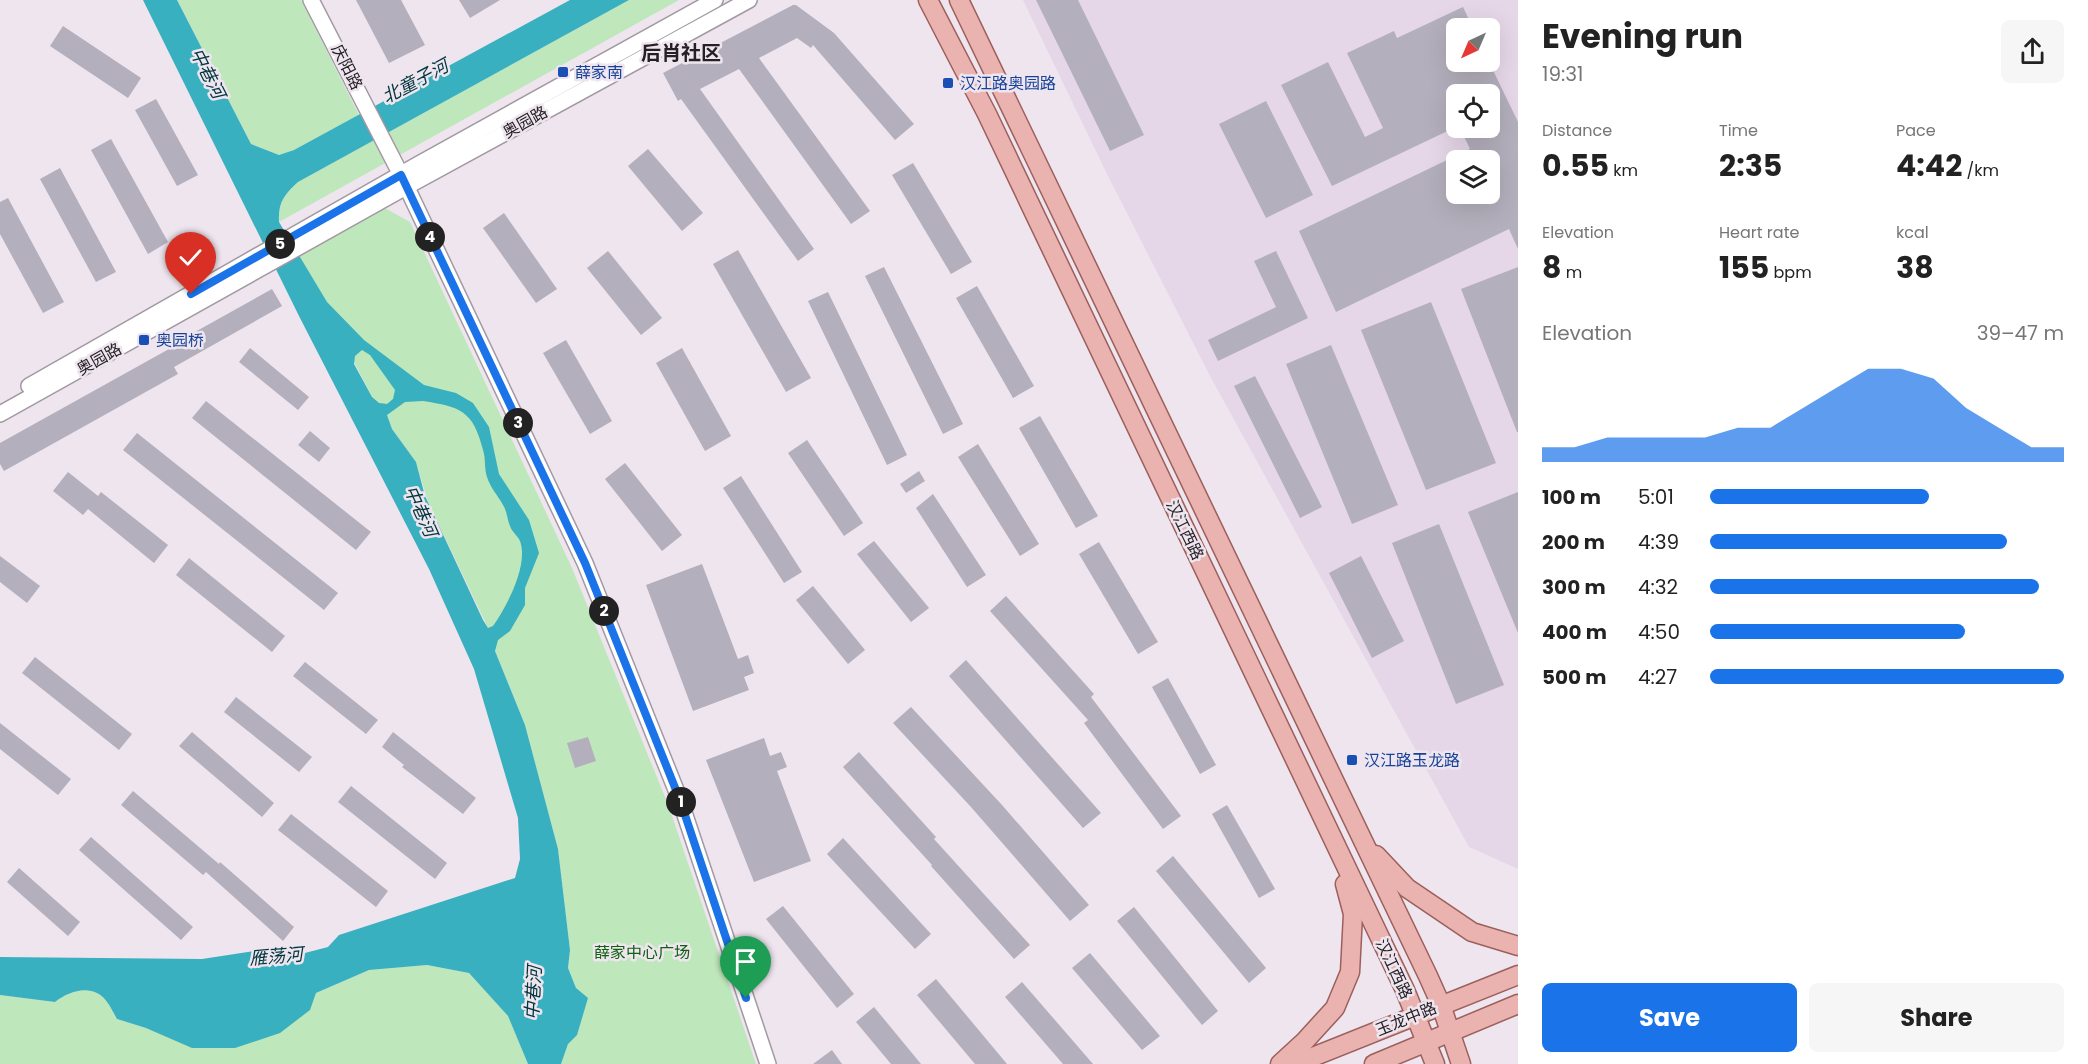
<!DOCTYPE html>
<meta charset="utf-8">
<style>
:root{--surface:#fff;--page:#f6f6f6;--text:#222;--muted:#767676;--accent:#1a73e8}
body{margin:0;font-family:Poppins,"Noto Sans SC",sans-serif;background:var(--page);color:var(--text);height:100vh;display:flex;flex-direction:column;font-size:22px;white-space:nowrap}
*{box-sizing:border-box;margin:0}
p{font-size:20px;color:var(--muted)}
.icon{flex:none;width:33px;height:33px;fill:none;stroke:currentColor;stroke-width:2;stroke-linecap:round;stroke-linejoin:round}
.map{position:relative;flex:1;overflow:hidden}
.sheet{display:flex;flex-direction:column;background:var(--surface);width:570px}
.sheet>*{flex:none}
.needle{width:39px;rotate:224deg}
.buttons{position:absolute;left:1446px;top:18px;display:grid;gap:12px}
.buttons a{display:grid;place-items:center;width:54px;height:54px;border-radius:9px;background:var(--surface);box-shadow:0 6px 24px #0002;font-size:30px}
.pin{position:absolute;display:grid;place-items:center;width:51px;height:51px;color:#fff;margin:-62px -26px;border-radius:50% 50% 50% 0;rotate:-45deg;box-shadow:0 0 6px #0007}
.pin .icon{rotate:45deg}
.km{position:absolute;width:30px;height:30px;margin:-15px;border-radius:50%;background:#222;color:#fff;font-size:16px;line-height:30px;text-align:center}
.round{display:grid;place-items:center;flex:none;width:63px;height:63px;border-radius:9px;background:var(--page)}
.headline{display:flex;align-items:center;justify-content:space-between;height:102px;padding:0 24px}
h1{font-size:33px;font-weight:700;line-height:45px}
.stats{display:grid;grid-template-columns:repeat(3,1fr);gap:9px;height:102px;padding:6px 24px}
.stats div{display:grid;align-content:center}
.stats b{font-size:30px;font-weight:700}
.stats small{font-size:16px;font-weight:400}
.stats p{font-size:16px}
.chart{height:168px;padding:12px 24px}
.chart p{display:flex;justify-content:space-between}
.chart svg{width:100%;height:108px;margin-top:6px;fill:var(--accent);opacity:.7}
.cta{display:flex;gap:12px;margin-top:auto;padding:12px 24px}
.cta a{flex:1;height:69px;border-radius:9px;background:var(--accent);color:#fff;font-size:24px;font-weight:700;line-height:69px;text-align:center}
.cta a+a{background:var(--page);color:var(--text)}
ul{padding:0 24px;list-style:none;font-size:20px}
li{display:grid;grid-template-columns:96px 72px 1fr;align-items:center;height:45px}
li i{height:15px;border-radius:8px;background:var(--accent)}
main{display:flex;flex:1;min-height:0}
.map>svg:first-child{display:block}
.built{fill:#e6d7e8;fill-rule:evenodd}
.green{fill:#bee7bb}
.water{fill:#38b0bf;fill-rule:evenodd}
.building{fill:#b3afbc;fill-rule:evenodd}
.lines{fill:none;stroke-linecap:round;stroke-linejoin:round}
.minor-casing{stroke:#a299a3;stroke-width:18}
.major-casing{stroke:#9c5f5b;stroke-width:21}
.minor{stroke:#fff;stroke-width:15}
.major{stroke:#eab3af;stroke-width:18}
.route-casing{stroke:#fff;stroke-width:12}
.route{stroke:#1a73e8;stroke-width:8}
.transit-dot{fill:#1a4fb4;stroke:#eee5ef;stroke-width:2}
.labels{text-anchor:middle;dominant-baseline:central;stroke-width:5;stroke-linejoin:round;paint-order:stroke}
.street-label{font-size:16px;fill:#242024;stroke:#eee5ef}
.transit-label{font-size:16px;fill:#164399;stroke:#eee5ef;text-anchor:start}
.park-label{font-size:16px;fill:#106211;stroke:#eee5ef}
.water-label{font-size:18px;font-style:italic;fill:#00363d;stroke:#eee5ef}
.quarter-label{font-size:20px;font-weight:bold;fill:#242024;stroke:#eee5ef}
</style>
<main>
<div class="map">
<svg width="1518" height="1064" viewBox="0 0 1518 1064">
<rect width="100%" height="100%" fill="#eee5ef"/>
<path class="built" d="M1023,0H1518V869L1469,847L1210,376L1107,174ZM1456,28H1490V62H1456ZM1456,94H1490V128H1456ZM1456,160H1490V194H1456Z"/>
<g class="green">
<polygon points="177,0 301,0 359,115 294,150 279,155 251,144"/>
<path d="M629,0H679L279,222C278,202 284,195 298,182Z"/>
<polygon points="383,207 410,222 572,568 669,807 756,1064 561,1064 568,1044 577,1034 576,988 568,968 570,950 558,849 525,725 495,651 488,628 428,502 416,462 392,429 387,415 372,397 298,254"/>
<path d="M427,965L469,973L508,1016L528,1064H0V995L55,1002C70,990 94,983 107,1002C111,1007 114,1014 117,1019L146,1028L309,1010L316,993L369,970Z"/>
</g>
<path class="water" d="M143,0H177L251,144L279,155L294,150L570,0H629L298,182C284,195 278,202 279,222L327,302L364,340L424,385L456,393L473,403L489,427L499,474L529,520L539,553L525,588V605L510,631L498,640L495,651L525,725L558,849L570,950L568,968L576,988L588,998L577,1035L568,1044L561,1064H528L508,1016L469,973L427,965L369,970L316,993L310,1010L280,1033L235,1048H192L146,1028L117,1019C114,1014 111,1007 107,1002C94,983 70,990 55,1002L0,995V957L202,959L295,945L301,954L328,947L339,935L515,878L520,859L518,818L474,669L429,569L300,318ZM362,350L370,355L395,390L393,399L387,404L379,403L372,397L354,364L355,356ZM423,401C460,407 473,410 483,450C486,459 484,468 487,477C490,487 498,496 503,505C507,511 507,519 510,526C512,532 518,536 520,541C529,565 506,608 493,626L488,628L483,620L425,496L416,462L392,429L387,415L405,402Z"/>
<g class="building">
<polygon points="356,0 401,0 425,45 389,63"/>
<polygon points="459,0 500,0 470,18"/>
<polygon points="1036,0 1078,0 1144,135 1110,151"/>
<polygon points="793,5 796,5 834,33 914,124 895,140 813,45 811,48 797,38 759,58 870,211 851,224 739,69 700,89 814,249 798,261 681,99 678,101 663,73"/>
<path d="M1463,7L1473,28H1456V62H1489L1518,122V249L1509,229L1336,312L1299,231L1470,149L1460,128H1490V94H1456V127L1332,186L1281,85L1328,62L1365,137L1383,128L1347,53L1394,31L1397,38ZM1456,160H1490V194H1456Z"/>
<polygon points="63,26 141,78 128,98 50,46"/>
<polygon points="156,99 198,175 177,186 135,110"/>
<polygon points="1266,101 1313,195 1266,218 1219,124"/>
<polygon points="111,139 168,242 148,254 91,150"/>
<polygon points="648,149 703,213 682,231 628,166"/>
<polygon points="913,163 972,262 951,274 892,175"/>
<polygon points="60,168 116,272 96,282 40,179"/>
<polygon points="8,198 64,302 43,313 0,234 0,202"/>
<polygon points="504,213 557,289 536,303 483,228"/>
<polygon points="738,250 811,378 786,392 713,264"/>
<polygon points="608,251 662,318 641,335 587,268"/>
<polygon points="1276,251 1308,318 1218,361 1208,340 1276,307 1254,261"/>
<polygon points="884,267 963,424 943,434 865,276"/>
<polygon points="1518,267 1518,432 1517,432 1461,289"/>
<polygon points="977,286 1034,386 1013,398 956,298"/>
<polygon points="272,289 282,306 174,367 178,374 4,471 0,464 0,443 178,344 177,342"/>
<polygon points="828,292 907,455 887,465 808,301"/>
<polygon points="1431,302 1496,463 1426,490 1361,330"/>
<polygon points="566,340 612,421 590,434 543,353"/>
<polygon points="1331,345 1398,505 1352,524 1286,364"/>
<polygon points="250,348 309,397 298,410 239,362"/>
<polygon points="682,348 731,436 705,451 656,363"/>
<polygon points="1255,376 1322,507 1300,518 1234,386"/>
<polygon points="206,401 371,532 356,550 192,418"/>
<polygon points="1040,416 1098,516 1076,528 1019,428"/>
<polygon points="310,431 330,448 319,462 298,445"/>
<polygon points="137,433 338,593 324,610 123,450"/>
<polygon points="807,440 863,523 844,536 788,453"/>
<polygon points="978,444 1039,544 1020,556 958,457"/>
<polygon points="625,463 682,535 662,551 605,479"/>
<polygon points="919,471 925,481 906,493 900,484"/>
<polygon points="68,472 98,496 101,492 168,545 154,563 88,509 83,515 53,491"/>
<polygon points="741,476 802,572 784,583 723,488"/>
<polygon points="1518,492 1518,633 1468,512"/>
<polygon points="933,494 986,575 967,587 916,508"/>
<polygon points="1439,524 1504,685 1456,704 1392,543"/>
<polygon points="874,541 929,608 911,622 857,554"/>
<polygon points="1099,542 1158,642 1138,654 1079,554"/>
<polygon points="0,556 40,586 27,603 0,582"/>
<polygon points="1361,556 1404,641 1372,658 1329,573"/>
<polygon points="189,558 285,636 272,652 176,575"/>
<polygon points="702,564 738,659 748,655 754,673 744,677 749,690 693,711 646,585"/>
<polygon points="813,586 865,650 848,664 796,600"/>
<polygon points="1006,596 1094,694 1091,697 1181,816 1163,829 1084,723 1088,720 990,611"/>
<polygon points="35,657 132,734 119,750 22,673"/>
<polygon points="966,660 1101,813 1083,828 949,676"/>
<polygon points="305,662 378,720 366,734 293,676"/>
<polygon points="1168,678 1216,765 1200,774 1152,687"/>
<polygon points="236,697 312,757 299,772 224,712"/>
<polygon points="911,707 1002,805 1089,905 1070,921 971,807 893,723"/>
<polygon points="0,723 71,779 58,795 0,749"/>
<polygon points="192,732 274,803 262,817 179,746"/>
<polygon points="393,732 476,798 463,814 402,767 404,765 382,747"/>
<polygon points="588,737 596,761 575,768 567,743"/>
<polygon points="764,738 770,756 781,752 787,767 777,771 811,861 754,882 706,760"/>
<polygon points="859,752 936,837 934,839 1030,945 1014,959 931,866 932,865 843,767"/>
<polygon points="351,786 447,863 435,879 338,802"/>
<polygon points="133,791 219,864 220,862 294,927 283,941 206,872 203,875 121,805"/>
<polygon points="1227,805 1275,889 1259,898 1212,814"/>
<polygon points="291,814 388,891 376,907 278,830"/>
<polygon points="91,837 193,927 181,940 79,850"/>
<polygon points="843,838 931,934 915,949 827,854"/>
<polygon points="1173,856 1266,968 1249,983 1156,871"/>
<polygon points="19,868 80,922 68,936 7,882"/>
<polygon points="783,906 854,994 837,1008 766,919"/>
<polygon points="1134,907 1218,1011 1202,1025 1117,921"/>
<polygon points="1090,953 1160,1036 1142,1050 1072,968"/>
<polygon points="936,979 1007,1064 975,1064 917,995"/>
<polygon points="1022,982 1093,1064 1063,1064 1005,997"/>
<polygon points="874,1007 921,1064 891,1064 856,1022"/>
<polygon points="832,1050 842,1064 813,1064"/>
</g>
<g class="lines">
<g class="minor-casing">
<g id="minor">
<polyline points="311,0 401,175 585,563 680,800 768,1064"/>
<polyline points="29,386 417,165 715,0"/>
<polyline points="0,414 406,187 749,0"/>
</g>
</g>
<g class="major-casing">
<g id="major">
<polyline points="928,0 987,114 1405,990 1435,1064"/>
<polyline points="959,0 1428,976 1441,1005 1461,1064"/>
<polyline points="1376,855 1407,888 1472,932 1518,946"/>
<polyline points="1280,1064 1304,1042 1335,1008 1350,972 1353,914 1345,884"/>
<polyline points="1295,1064 1518,975"/>
<polyline points="1374,1064 1518,1004"/>
</g>
</g>
<use href="#minor" class="minor"/>
<use href="#major" class="major"/>
</g>
<g class="lines">
<g class="route-casing">
<polyline id="route" points="191,294 401,175 585,563 680,800 746,998"/>
</g>
<use href="#route" class="route"/>
</g>
<g class="transit-dot">
<rect x="557" y="66" width="12" height="12" rx="3"/>
<rect x="942" y="77" width="12" height="12" rx="3"/>
<rect x="138" y="334" width="12" height="12" rx="3"/>
<rect x="1346" y="754" width="12" height="12" rx="3"/>
</g>
<g class="labels">
<g class="street-label">
<text transform="translate(347 67) rotate(63)">庆阳路</text>
<text transform="translate(525 122) rotate(-29)">奥园路</text>
<text transform="translate(99 359) rotate(-29)">奥园路</text>
<text transform="translate(1185 530) rotate(64)">汉江西路</text>
<text transform="translate(1394 969) rotate(65)">汉江西路</text>
<text transform="translate(1406 1019) rotate(-22)">玉龙中路</text>
</g>
<g class="transit-label">
<text x="575" y="72">薛家南</text>
<text x="960" y="83">汉江路奥园路</text>
<text x="156" y="340">奥园桥</text>
<text x="1364" y="760">汉江路玉龙路</text>
</g>
<g class="park-label">
<text x="642" y="952">薛家中心广场</text>
</g>
<g class="water-label">
<text transform="translate(208 73) rotate(63)">中巷河</text>
<text transform="translate(415 81) rotate(-28)">北童子河</text>
<text transform="translate(421 511) rotate(66)">中巷河</text>
<text transform="translate(276 956) rotate(-5)">雁荡河</text>
<text transform="translate(533 993) rotate(-87)">中巷河</text>
</g>
<g class="quarter-label">
<text x="681" y="53">后肖社区</text>
</g>
</g>
</svg>
<div class="buttons">
<a><svg class="needle" viewBox="-14 -14 28 28"><path d="M0-13l5 13h-10z" fill="#e53935"/><path d="M0 13l5-13h-10z" fill="#767676"/></svg></a>
<a><svg class="icon" aria-label="locate" viewBox="0 0 24 24"><circle cx="12" cy="12" r="6"/><path d="M12 2v4M12 18v4M2 12h4M18 12h4"/></svg></a>
<a><svg class="icon" aria-label="layers" viewBox="0 0 24 24"><path d="M12 4l9 5-9 5-9-5zM3 14l9 5 9-5"/></svg></a>
</div>
<div class="pin" style="left:746px;top:998px;background:#1e9e55"><svg class="icon" aria-label="arrive" viewBox="0 0 24 24"><path d="M6 21V4h12l-3 4 3 4H6"/></svg></div>
<div class="pin" style="left:191px;top:294px;background:#d93025"><svg class="icon" aria-label="check" viewBox="0 0 24 24"><path d="M5 12l5 5 9-10"/></svg></div>
<b class="km" style="left:681px;top:802px">1</b>
<b class="km" style="left:604px;top:611px">2</b>
<b class="km" style="left:518px;top:423px">3</b>
<b class="km" style="left:430px;top:237px">4</b>
<b class="km" style="left:280px;top:244px">5</b>
</div>
<section class="sheet">
<div class="headline"><div><h1>Evening run</h1><p>19:31</p></div><a class="round"><svg class="icon" aria-label="share" viewBox="0 0 24 24"><path d="M12 15V3M7 8l5-5 5 5M5 13v7h14v-7"/></svg></a></div>
<div class="stats">
<div><p>Distance</p><b>0.55<small> km</small></b></div>
<div><p>Time</p><b>2:35</b></div>
<div><p>Pace</p><b>4:42<small> /km</small></b></div>
</div>
<div class="stats">
<div><p>Elevation</p><b>8<small> m</small></b></div>
<div><p>Heart rate</p><b>155<small> bpm</small></b></div>
<div><p>kcal</p><b>38</b></div>
</div>
<div class="chart"><p><span>Elevation</span>39–47 m</p>
<svg viewBox="0 0 160 44" preserveAspectRatio="none"><path d="M0 44V38L10 38L20 34L30 34L40 34L50 34L60 30L70 30L80 22L90 14L100 6L110 6L120 10L130 22L140 30L150 38L160 38V44z"/></svg>
</div>
<ul>
<li><b>100 m</b>5:01<i style="width:62%"></i></li>
<li><b>200 m</b>4:39<i style="width:84%"></i></li>
<li><b>300 m</b>4:32<i style="width:93%"></i></li>
<li><b>400 m</b>4:50<i style="width:72%"></i></li>
<li><b>500 m</b>4:27<i style="width:100%"></i></li>
</ul>
<div class="cta"><a>Save</a><a>Share</a></div>
</section>
</main>
